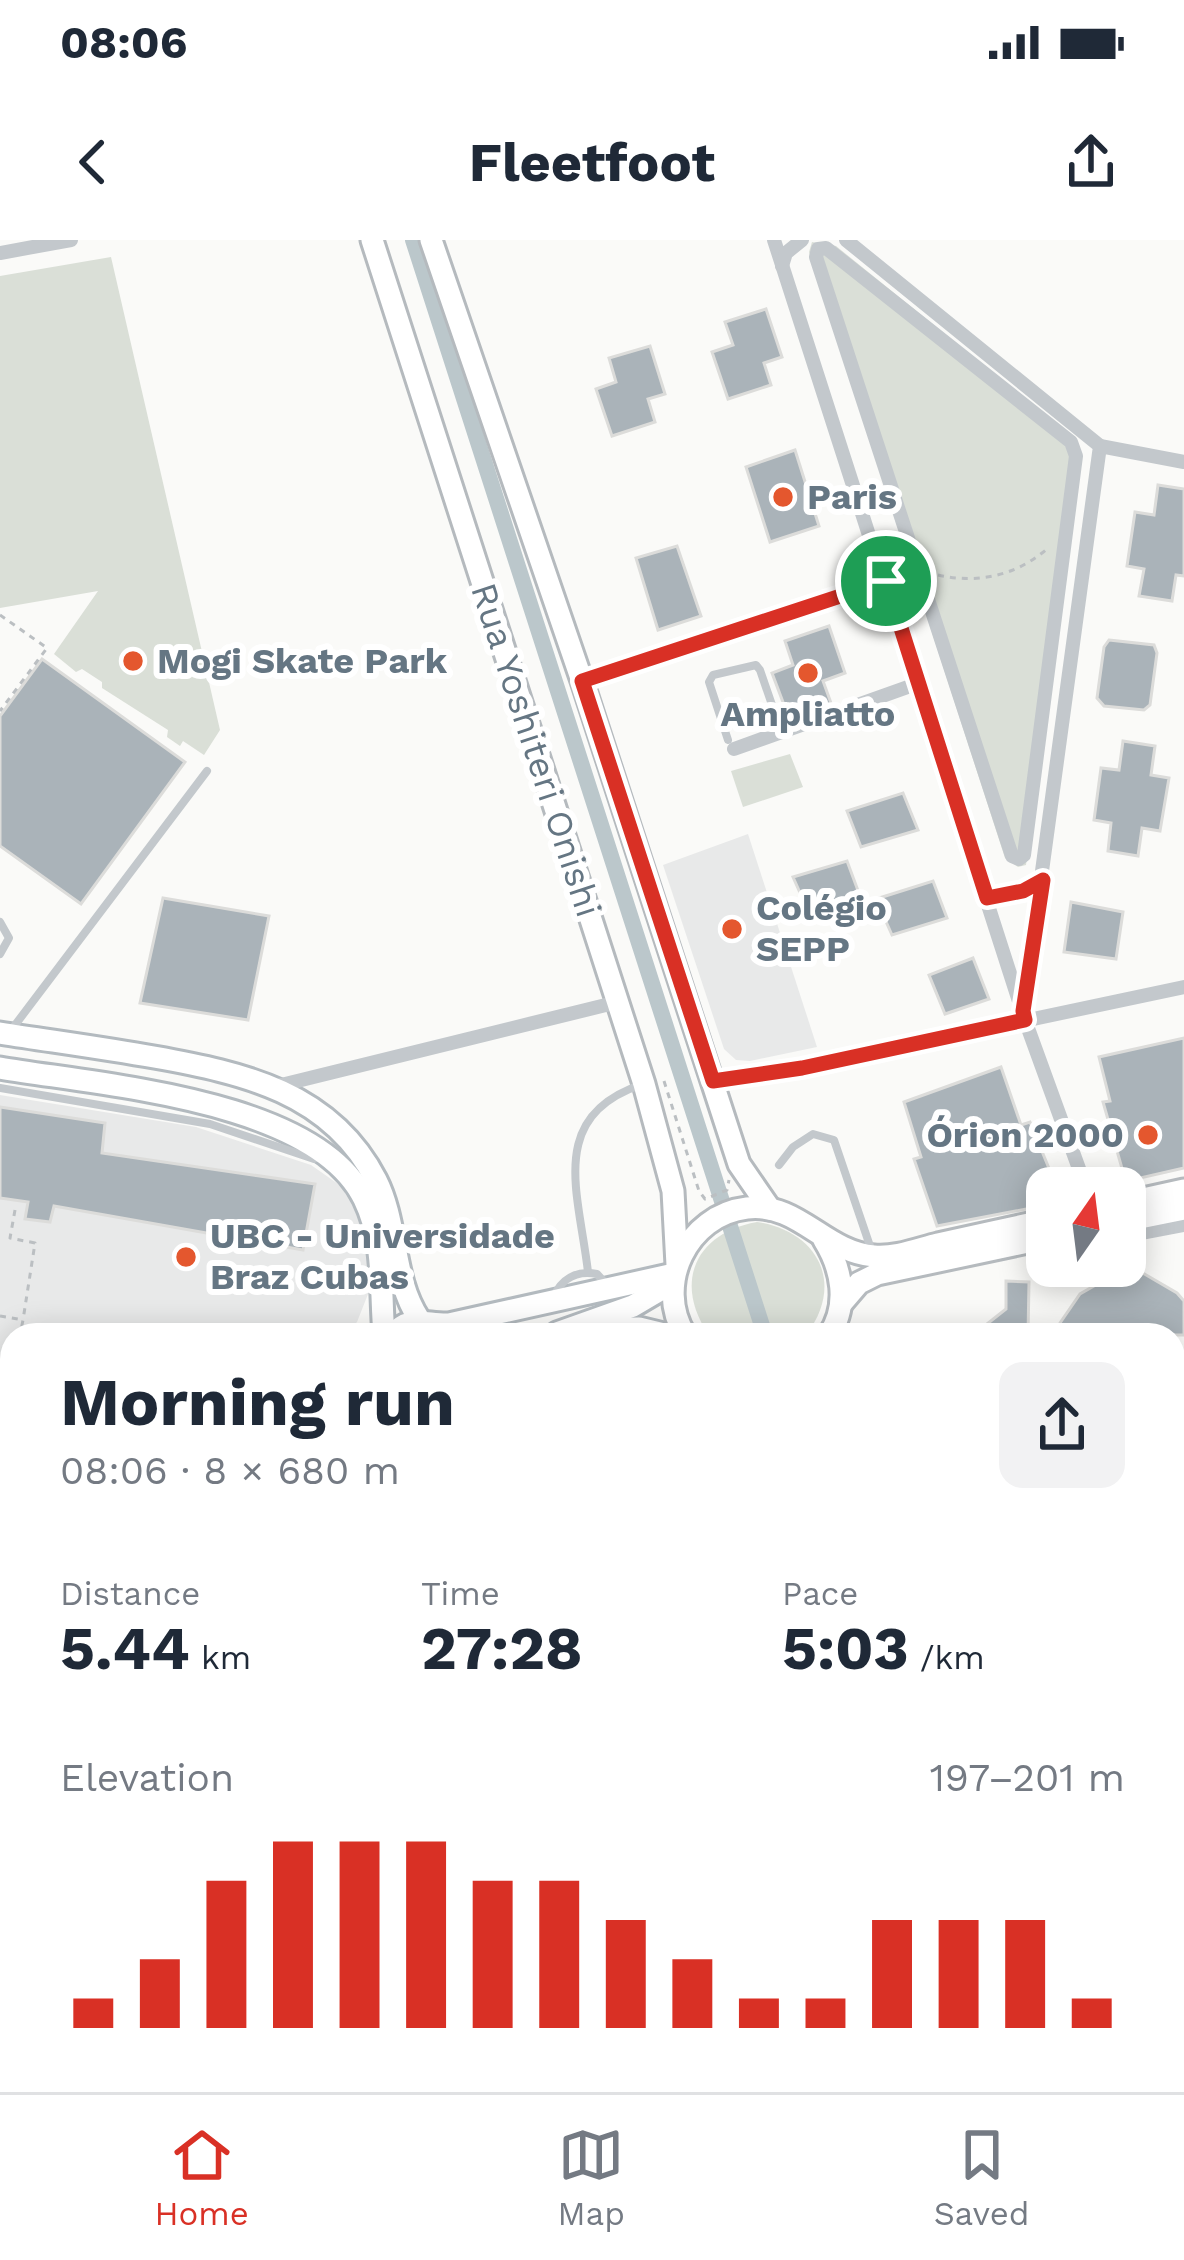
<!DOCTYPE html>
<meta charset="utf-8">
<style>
:root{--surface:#fff;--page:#f2f2f3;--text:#1f2937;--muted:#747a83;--line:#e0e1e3;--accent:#d93025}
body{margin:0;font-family:"Work Sans",sans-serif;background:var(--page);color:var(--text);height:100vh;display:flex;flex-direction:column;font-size:45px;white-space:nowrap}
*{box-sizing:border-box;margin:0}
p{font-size:39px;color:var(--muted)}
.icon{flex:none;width:66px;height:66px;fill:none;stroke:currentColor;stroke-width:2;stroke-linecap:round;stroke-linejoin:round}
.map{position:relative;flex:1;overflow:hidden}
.details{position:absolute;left:0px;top:1083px;width:1185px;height:771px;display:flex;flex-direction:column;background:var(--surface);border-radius:36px 36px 0 0;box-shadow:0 6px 30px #0003}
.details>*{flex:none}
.needle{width:78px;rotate:14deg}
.buttons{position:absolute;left:1026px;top:927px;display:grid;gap:24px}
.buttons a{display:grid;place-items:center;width:120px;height:120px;border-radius:24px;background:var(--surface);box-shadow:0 6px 30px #0003;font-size:60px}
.pin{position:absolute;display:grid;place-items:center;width:102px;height:102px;color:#fff;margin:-51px;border:6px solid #fff;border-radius:50%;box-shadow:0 3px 12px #0007}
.round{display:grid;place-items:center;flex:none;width:126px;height:126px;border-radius:24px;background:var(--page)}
.overview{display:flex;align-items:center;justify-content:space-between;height:204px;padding:0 60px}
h1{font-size:66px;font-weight:700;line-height:90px}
.figures{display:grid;grid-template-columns:repeat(3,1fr);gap:18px;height:204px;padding:12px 60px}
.figures div{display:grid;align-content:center}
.figures b{font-size:60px;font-weight:700}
.figures small{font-size:33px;font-weight:400}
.figures p{font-size:33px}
.chart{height:336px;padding:24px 60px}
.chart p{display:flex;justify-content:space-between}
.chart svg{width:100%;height:216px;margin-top:12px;stroke:var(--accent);stroke-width:6}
.status{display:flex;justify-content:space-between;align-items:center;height:84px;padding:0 60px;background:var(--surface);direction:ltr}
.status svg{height:33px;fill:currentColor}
header{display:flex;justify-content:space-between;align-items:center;height:156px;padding:0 60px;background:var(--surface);font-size:54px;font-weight:700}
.menu{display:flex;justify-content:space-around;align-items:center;height:168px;border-top:3px solid var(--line);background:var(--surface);font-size:33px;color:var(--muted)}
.menu a{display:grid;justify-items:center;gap:6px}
.menu .active{color:var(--accent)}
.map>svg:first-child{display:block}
.built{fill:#e8e9e9}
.green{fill:#dadfd7}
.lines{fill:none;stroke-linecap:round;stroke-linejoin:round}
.canal{stroke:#bbc7cb;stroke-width:16}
.building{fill:#aab3b9;stroke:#dcdcda;stroke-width:3}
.secondary-casing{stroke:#b3babf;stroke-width:27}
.primary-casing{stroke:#b5babe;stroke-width:27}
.path{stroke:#bbbfc2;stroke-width:3;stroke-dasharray:6 6;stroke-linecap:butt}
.lane{stroke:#c3c8cc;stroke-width:8}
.street{stroke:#c3c8cc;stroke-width:14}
.secondary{stroke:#fff;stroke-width:21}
.primary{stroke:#fff;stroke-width:21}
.rail-casing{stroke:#a2aab0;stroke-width:9}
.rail{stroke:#fff;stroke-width:4.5;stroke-dasharray:14;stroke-linecap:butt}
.route-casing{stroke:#fff;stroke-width:24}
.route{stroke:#d93025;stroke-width:15}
.poi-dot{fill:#e4572e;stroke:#fff;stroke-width:4.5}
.labels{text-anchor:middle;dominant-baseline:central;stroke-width:12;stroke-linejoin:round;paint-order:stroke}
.poi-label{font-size:36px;font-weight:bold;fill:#657683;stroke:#fff;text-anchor:start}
.street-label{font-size:36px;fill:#657683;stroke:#fff}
</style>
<div class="status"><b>08:06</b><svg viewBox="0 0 49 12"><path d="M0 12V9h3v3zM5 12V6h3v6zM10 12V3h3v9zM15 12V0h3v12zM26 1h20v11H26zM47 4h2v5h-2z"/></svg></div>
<header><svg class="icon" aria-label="back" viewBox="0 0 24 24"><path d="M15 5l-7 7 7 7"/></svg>Fleetfoot<svg class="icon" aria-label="share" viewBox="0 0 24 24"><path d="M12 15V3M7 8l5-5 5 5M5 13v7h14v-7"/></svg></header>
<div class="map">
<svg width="1184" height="1852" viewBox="0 0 1184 1852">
<rect width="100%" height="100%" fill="#fafaf8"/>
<g class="built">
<polygon points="748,594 817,807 750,821 736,820 724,809 663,625"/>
<polygon points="0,855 196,887 311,925 341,946 369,994 374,1039 357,1082 344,1095 12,1095 12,1181 0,1183"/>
<polygon points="326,1842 951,1842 957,1852 330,1852"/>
</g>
<g class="green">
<polygon points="812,2 836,6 1076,200 1080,213 1026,625 1018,627 1005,618 809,12"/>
<polygon points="111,17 220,490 204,515 183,501 180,506 167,497 168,490 102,448 102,442 82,429 76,432 54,414 98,351 0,368 0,36"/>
<polygon points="790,514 803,547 743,567 731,531"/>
<path d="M757,982C817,991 846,1043 806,1095H709C673,1043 695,993 757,982Z"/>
</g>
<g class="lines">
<polyline class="canal" points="413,0 765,1095"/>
</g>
<g class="building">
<polygon points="766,69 782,117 764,123 771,145 728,159 712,112 733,105 725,82"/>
<polygon points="650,106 665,154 648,159 655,182 612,196 596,149 616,142 609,118"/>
<polygon points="795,210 819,286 770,302 746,227"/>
<polygon points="1158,245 1184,249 1184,336 1176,335 1172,361 1139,356 1144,329 1127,326 1135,272 1154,275"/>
<polygon points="677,306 701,376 658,390 636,318"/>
<polygon points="829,386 845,433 823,441 831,463 789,478 772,433 793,425 785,401"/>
<polygon points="1109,400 1154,405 1157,413 1150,465 1144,470 1104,466 1097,458 1104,407"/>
<polygon points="42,419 185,522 81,664 0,606 0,476"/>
<polygon points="1123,501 1155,506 1151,535 1169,538 1160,591 1142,588 1138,616 1108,611 1111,583 1094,580 1101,528 1119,530"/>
<polygon points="903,553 918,590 861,607 847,571"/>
<polygon points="847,621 860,656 809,673 793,637"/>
<polygon points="933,641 947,678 892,695 876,659"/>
<polygon points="163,658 269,676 248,780 140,763"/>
<polygon points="1071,662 1123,672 1116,719 1064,712"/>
<polygon points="973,718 989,759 945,774 929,735"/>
<polygon points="1184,798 1184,928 1136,939 1123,932 1103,862 1110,861 1099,817"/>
<polygon points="1001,827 1021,885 1030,882 1057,948 1047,948 1047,965 937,986 914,919 921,917 904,862"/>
<polygon points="0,867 105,883 102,913 315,944 303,1010 54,966 50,982 25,979 28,962 0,958"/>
<polygon points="1141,1032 1177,1053 1184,1061 1184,1095 1059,1095 1060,1083 1080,1054 1115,1034"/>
<polygon points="1006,1041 1029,1042 1028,1095 973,1095 1006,1069"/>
<polygon points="12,1656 12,1723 0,1725 0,1657"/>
</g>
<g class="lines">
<g class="secondary-casing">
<g id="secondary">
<path d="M0,793C51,801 103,808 154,817C243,833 331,852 376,940C398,983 392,1039 419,1079"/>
<path d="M0,828C98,845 316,859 364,959C385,1002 380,1048 384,1095"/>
<polyline points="592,1089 639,1088 668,1095"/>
<polyline points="557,1093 633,1066 672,1043"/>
<path d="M392,1095C411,1074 425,1085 449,1084L674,1034"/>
<polyline points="0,1208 12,1205"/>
</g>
</g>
<g class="primary-casing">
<g id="primary">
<polyline points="372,0 644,844 673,951 677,1025"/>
<polyline points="431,0 582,441 739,924 770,969"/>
<polyline points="1125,963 1184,950"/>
<polyline points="1125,981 1184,969"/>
<path d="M824,1000C842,1029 849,1065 829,1095"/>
<polyline points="841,1064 859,1043 877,1034 1047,998"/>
<path d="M685,1095C654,1045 687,975 747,968C799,962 824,1012 874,1016C895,1018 918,1009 938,1004C974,996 1011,988 1047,980"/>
<polyline points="991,1842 995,1852"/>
<polyline points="1027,1842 1031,1852"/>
</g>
</g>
<g class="path">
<path d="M938,335C978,344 1015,336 1047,309"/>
<polyline points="0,375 47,408 0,471"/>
<polyline points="664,841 699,951 705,959 727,950 729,940"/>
<polyline points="15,970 10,998 35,1003 23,1080"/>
<polyline points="0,1076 23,1080 20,1095"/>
<polyline points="11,1187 7,1160 12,1133"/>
<polyline points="46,1842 48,1852"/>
</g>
<g class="lane">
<polyline points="728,500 709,442 713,435 756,425 760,430 781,491"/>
<polyline points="0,682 9,698 0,714"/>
<polyline points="9,793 207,531"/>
<polyline points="0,848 210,884 314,919"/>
<polyline points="779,925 793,907 813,894 834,900 871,1009"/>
<path d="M588,1032C579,953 546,876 643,844"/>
<path d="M553,1058C561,1039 576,1030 597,1034L606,1044"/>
<polyline points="0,1213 12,1274"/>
<polyline points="0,1321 12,1316"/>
<polyline points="1173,1544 1184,1544"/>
<polyline points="0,1619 12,1617"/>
<polyline points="0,1644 12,1642"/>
<polyline points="0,1733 12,1731"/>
<polyline points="445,1842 448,1852"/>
<polyline points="583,1842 587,1852"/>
<polyline points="880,1852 890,1849"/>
</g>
<g class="street">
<polyline points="774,0 1025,780 1086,948"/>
<polyline points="846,0 1100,206 1024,763"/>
<polygon points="826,8 1071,202 1076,216 1024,615 1019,619 1012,616 816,17 818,9"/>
<polyline points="0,13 71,0"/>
<polyline points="782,26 786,13 802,0"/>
<polyline points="1100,206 1184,222"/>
<polyline points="582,441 886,341"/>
<polyline points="734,509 919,443"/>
<polyline points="987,658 1023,651 1043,640"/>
<polyline points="713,841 802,828 1184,747"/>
<polyline points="277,846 618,762"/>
<polyline points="1125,996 1184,985"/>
<polyline points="1173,1420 1184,1420"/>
<polyline points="0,1552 12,1550"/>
<polyline points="254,1842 258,1852"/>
<polyline points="297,1842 301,1852"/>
</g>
<use href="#secondary" class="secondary"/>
<use href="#primary" class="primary"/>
<g class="rail-casing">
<g id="rail">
<polyline points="1173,1370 1184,1370"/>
<polyline points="0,1471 12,1468"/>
<polyline points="0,1493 12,1490"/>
</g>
</g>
<use href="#rail" class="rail"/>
</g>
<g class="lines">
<g class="route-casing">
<polygon id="route" points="886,341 987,658 1023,651 1043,640 1023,771 1025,780 802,828 713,841 582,441"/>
</g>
<use href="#route" class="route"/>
</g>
<g class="poi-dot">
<circle cx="783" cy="257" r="12"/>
<circle cx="133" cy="421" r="12"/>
<circle cx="808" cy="433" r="12"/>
<circle cx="732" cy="689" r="12"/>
<circle cx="1148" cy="895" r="12"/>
<circle cx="186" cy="1017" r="12"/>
</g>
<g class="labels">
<g class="poi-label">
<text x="807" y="257">Paris</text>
<text x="157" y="421">Mogi Skate Park</text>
<text x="808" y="474" text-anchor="middle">Ampliatto</text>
<text x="756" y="668">Colégio<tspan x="756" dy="41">SEPP</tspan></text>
<text x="1124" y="895" text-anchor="end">Órion 2000</text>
<text x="210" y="996">UBC - Universidade<tspan x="210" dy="41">Braz Cubas</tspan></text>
</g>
<g class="street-label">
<text transform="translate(536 510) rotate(72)">Rua Yoshiteri Onishi</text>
</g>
</g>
</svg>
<div class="buttons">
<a><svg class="needle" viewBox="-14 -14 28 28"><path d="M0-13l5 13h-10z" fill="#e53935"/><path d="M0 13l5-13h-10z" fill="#747a83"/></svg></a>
</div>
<div class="pin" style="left:886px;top:341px;background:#1e9e55"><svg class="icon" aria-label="arrive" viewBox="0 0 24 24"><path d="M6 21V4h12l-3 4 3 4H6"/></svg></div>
<section class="details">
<div class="overview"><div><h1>Morning run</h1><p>08:06 · 8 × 680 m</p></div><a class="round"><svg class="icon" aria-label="share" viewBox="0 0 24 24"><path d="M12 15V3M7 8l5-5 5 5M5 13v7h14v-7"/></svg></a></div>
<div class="figures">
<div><p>Distance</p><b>5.44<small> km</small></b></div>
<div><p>Time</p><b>27:28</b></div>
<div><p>Pace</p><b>5:03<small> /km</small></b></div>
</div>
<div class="chart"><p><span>Elevation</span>197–201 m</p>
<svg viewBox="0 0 160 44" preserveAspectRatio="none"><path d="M5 44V38M15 44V30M25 44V14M35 44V6M45 44V6M55 44V6M65 44V14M75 44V14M85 44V22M95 44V30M105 44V38M115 44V38M125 44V22M135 44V22M145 44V22M155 44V38"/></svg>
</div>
</section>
</div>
<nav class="menu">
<a class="active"><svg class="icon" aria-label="home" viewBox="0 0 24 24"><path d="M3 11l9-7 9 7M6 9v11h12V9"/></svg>Home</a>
<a><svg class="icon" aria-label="map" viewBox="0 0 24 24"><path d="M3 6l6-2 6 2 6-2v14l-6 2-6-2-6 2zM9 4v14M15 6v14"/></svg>Map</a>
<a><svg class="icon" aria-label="saved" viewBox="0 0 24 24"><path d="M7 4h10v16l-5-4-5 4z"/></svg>Saved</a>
</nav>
